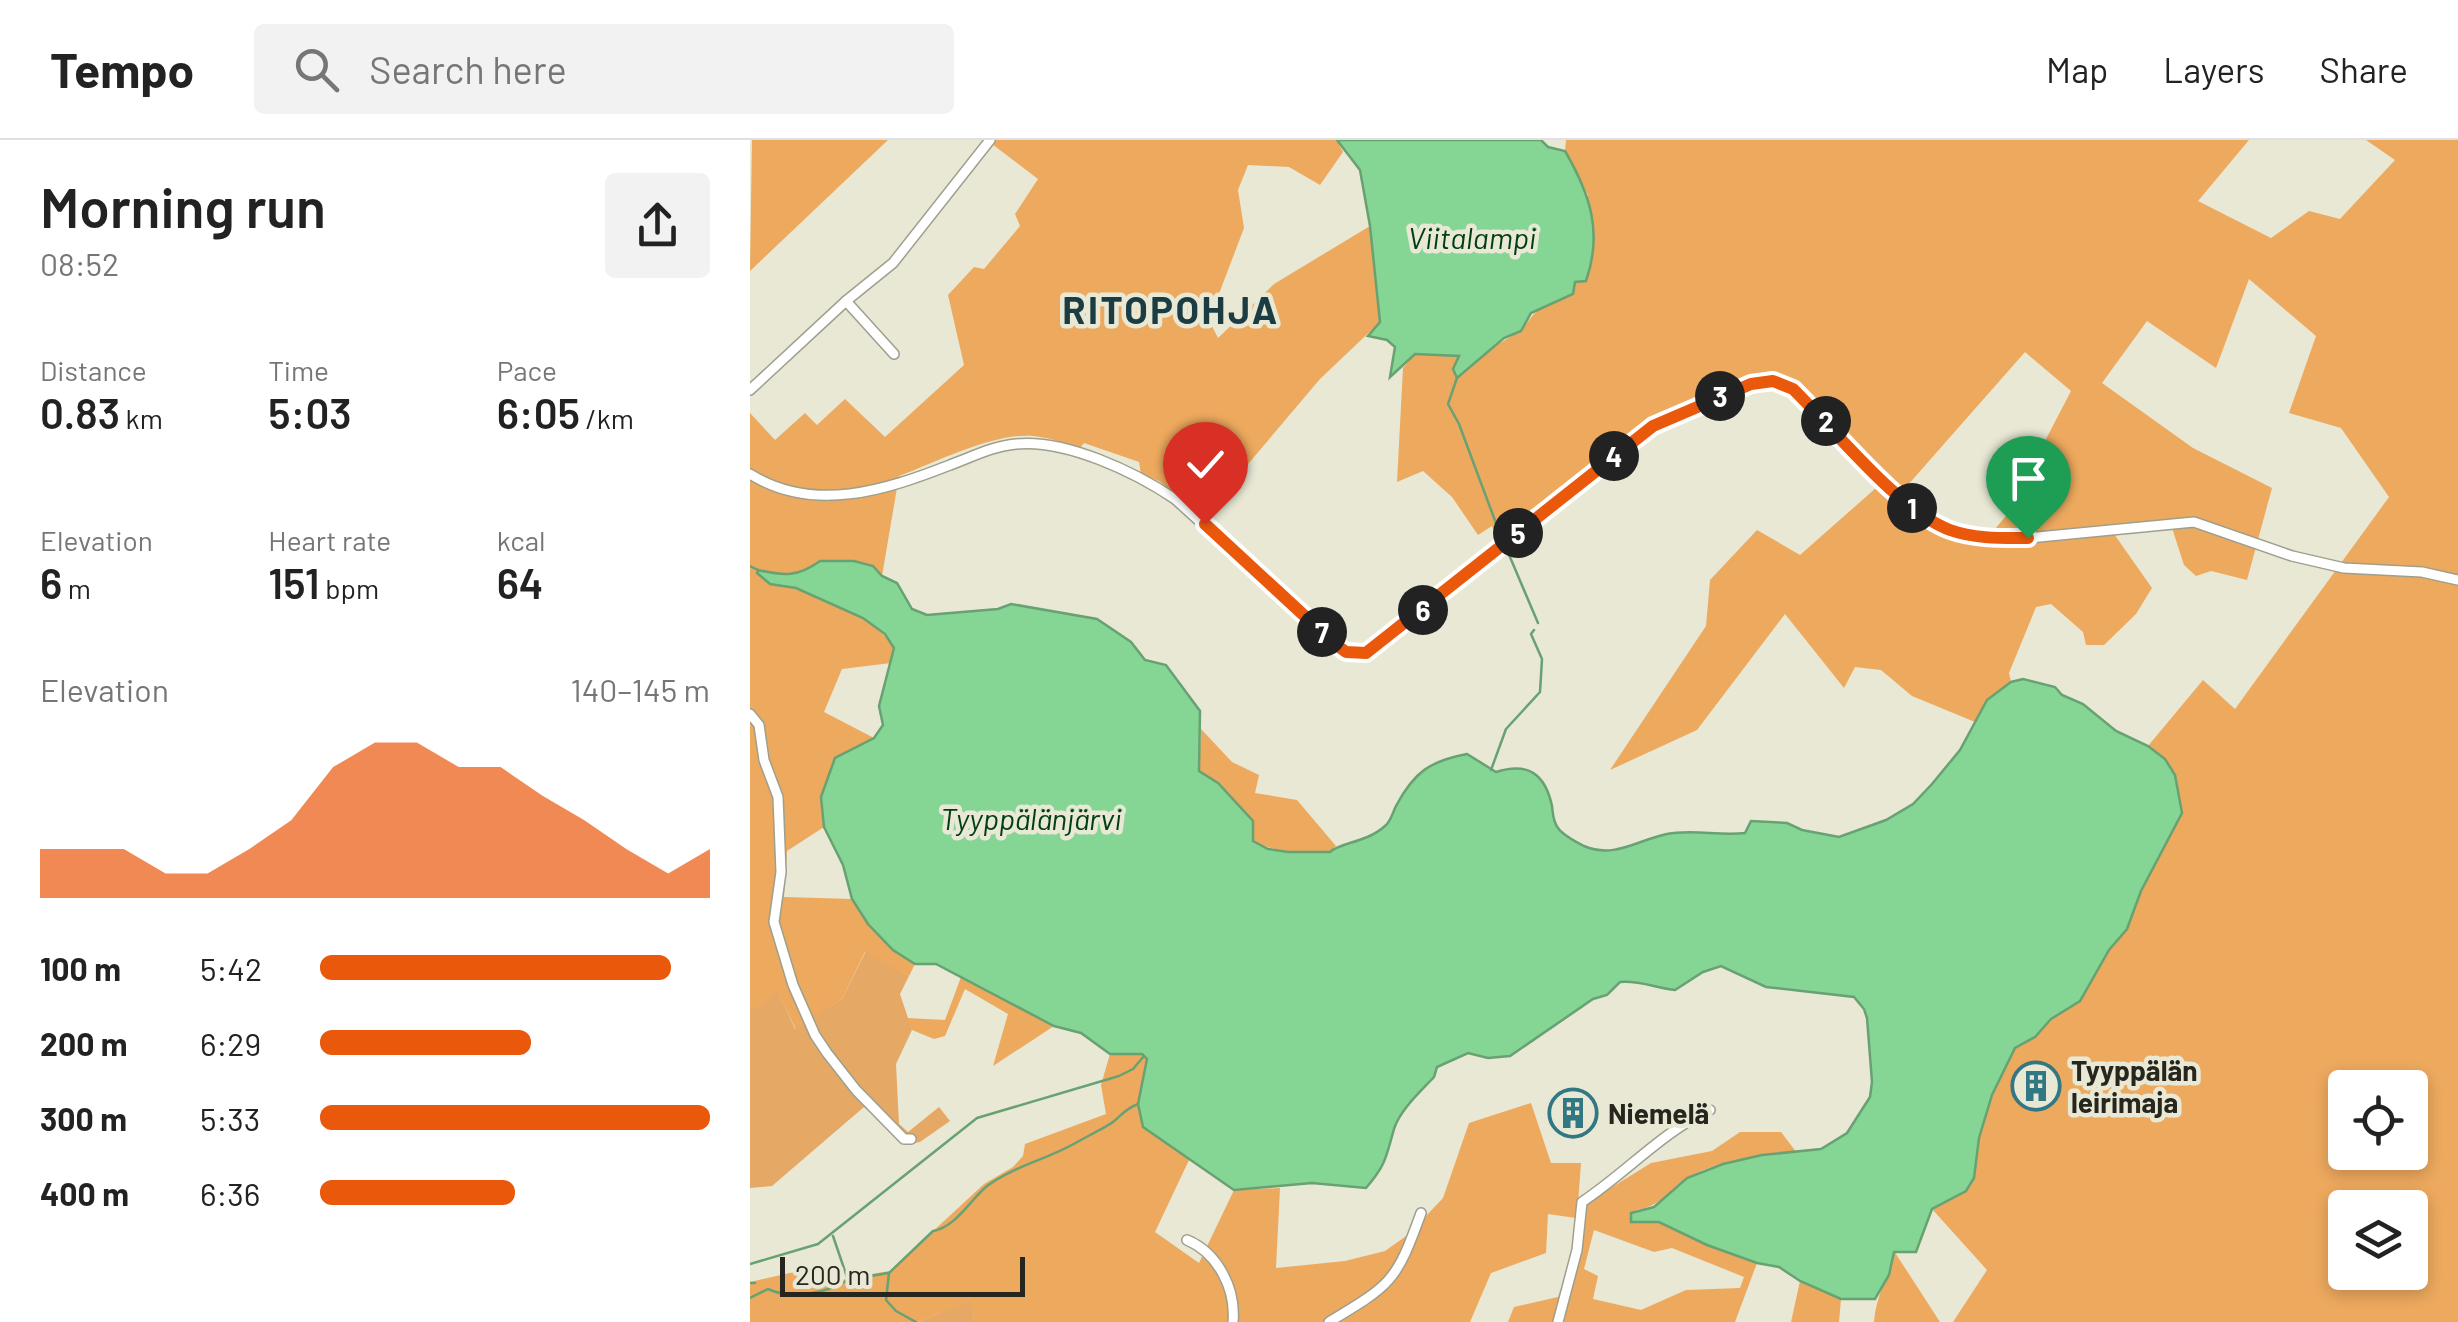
<!DOCTYPE html>
<meta charset="utf-8">
<style>
:root{--surface:#fff;--page:#f2f2f2;--text:#222;--muted:#767676;--line:#e0e0e0;--accent:#ea580c}
body{margin:0;font-family:Barlow,sans-serif;background:var(--page);color:var(--text);height:100vh;display:flex;flex-direction:column;font-size:38px;white-space:nowrap}
*{box-sizing:border-box;margin:0}
p{font-size:32px;color:var(--muted)}
.icon{flex:none;width:55px;height:55px;fill:none;stroke:currentColor;stroke-width:2;stroke-linecap:round;stroke-linejoin:round}
.map{position:relative;flex:1;overflow:hidden}
.sheet{display:flex;flex-direction:column;background:var(--surface);width:750px}
.sheet>*{flex:none}
.fabs{position:absolute;left:1578px;top:930px;display:grid;gap:20px}
.fabs a{display:grid;place-items:center;width:100px;height:100px;border-radius:10px;background:var(--surface);box-shadow:0 5px 15px #0003;font-size:50px}
.scale{position:absolute;left:30px;bottom:25px;width:245px;box-sizing:border-box;padding-left:10px;border:5px solid #26261f;border-top:0;font-size:28px;line-height:35px;white-space:nowrap;color:#26261f;-webkit-text-stroke:8px #e8e8d5;paint-order:stroke}
.pin{position:absolute;display:grid;place-items:center;width:85px;height:85px;color:#fff;margin:-102px -42px;border-radius:50% 50% 50% 0;rotate:-45deg;box-shadow:0 0 10px #0007}
.pin .icon{rotate:45deg}
.km{position:absolute;width:50px;height:50px;margin:-25px;border-radius:50%;background:#222;color:#fff;font-size:28px;line-height:50px;text-align:center}
.round{display:grid;place-items:center;flex:none;width:105px;height:105px;border-radius:10px;background:var(--page)}
.head{display:flex;align-items:center;justify-content:space-between;height:170px;padding:0 40px}
h1{font-size:55px;font-weight:600;line-height:75px}
.figures{display:grid;grid-template-columns:repeat(3,1fr);gap:15px;height:170px;padding:10px 40px}
.figures div{display:grid;align-content:center}
.figures b{font-size:42px;font-weight:600}
.figures small{font-size:28px;font-weight:400}
.figures p{font-size:28px}
.chart{height:280px;padding:20px 40px}
.chart p{display:flex;justify-content:space-between}
.chart svg{width:100%;height:180px;margin-top:10px;fill:var(--accent);opacity:.7}
ul{padding:0 40px;list-style:none;font-size:32px}
li{display:grid;grid-template-columns:160px 120px 1fr;align-items:center;height:75px}
li i{height:25px;border-radius:12px;background:var(--accent)}
header{display:flex;align-items:center;gap:60px;box-sizing:border-box;height:140px;padding:0 50px;background:var(--surface);border-bottom:2px solid var(--line)}
header strong{font-size:48px}
nav{display:flex;gap:55px;margin-inline-start:auto;font-size:35px}
.search{width:700px;height:90px;background:var(--page);display:flex;align-items:center;gap:25px;box-sizing:border-box;padding:0 35px;border-radius:10px;color:var(--muted);font-size:38px}
main{display:flex;flex:1;min-height:0}
.map>svg:first-child{display:block}
.green{fill:#e6a865}
.forest{fill:#eda95e;fill-rule:evenodd}
.water{fill:#85d695;stroke:#68a172;stroke-width:2.5}
.lines{fill:none;stroke-linecap:round;stroke-linejoin:round}
.stream{stroke:#68a172;stroke-width:2.5}
.minor-casing{stroke:#9e9f8d;stroke-width:12}
.minor{stroke:#fff;stroke-width:9}
.route-casing{stroke:#fff;stroke-width:20}
.route{stroke:#ea580c;stroke-width:12}
.labels{text-anchor:middle;dominant-baseline:central;stroke-width:9;stroke-linejoin:round;paint-order:stroke}
.poi-label{font-size:28px;font-weight:bold;fill:#26261f;stroke:#e8e8d5;text-anchor:start}
.water-label{font-size:30px;font-style:italic;fill:#003f16;stroke:#e8e8d5}
.district-label{font-size:38px;font-weight:bold;letter-spacing:2.5px;fill:#1b3c42;stroke:#e8e8d5}
</style>
<header>
<strong>Tempo</strong>
<div class="search"><svg class="icon" aria-label="search" viewBox="0 0 24 24"><circle cx="10" cy="10" r="6"/><path d="M15 15l6 6"/></svg>Search here</div>
<nav><a>Map</a><a>Layers</a><a>Share</a></nav>
</header>
<main>
<section class="sheet">
<div class="head"><div><h1>Morning run</h1><p>08:52</p></div><a class="round"><svg class="icon" aria-label="share" viewBox="0 0 24 24"><path d="M12 15V3M7 8l5-5 5 5M5 13v7h14v-7"/></svg></a></div>
<div class="figures">
<div><p>Distance</p><b>0.83<small> km</small></b></div>
<div><p>Time</p><b>5:03</b></div>
<div><p>Pace</p><b>6:05<small> /km</small></b></div>
</div>
<div class="figures">
<div><p>Elevation</p><b>6<small> m</small></b></div>
<div><p>Heart rate</p><b>151<small> bpm</small></b></div>
<div><p>kcal</p><b>64</b></div>
</div>
<div class="chart"><p><span>Elevation</span>140–145 m</p>
<svg viewBox="0 0 160 44" preserveAspectRatio="none"><path d="M0 44V32L10 32L20 32L30 38L40 38L50 32L60 25L70 12L80 6L90 6L100 12L110 12L120 19L130 25L140 32L150 38L160 32V44z"/></svg>
</div>
<ul>
<li><b>100 m</b>5:42<i style="width:90%"></i></li>
<li><b>200 m</b>6:29<i style="width:54%"></i></li>
<li><b>300 m</b>5:33<i style="width:100%"></i></li>
<li><b>400 m</b>6:36<i style="width:50%"></i></li>
</ul>
</section>
<div class="map">
<svg width="1708" height="1182" viewBox="0 0 1708 1182">
<rect width="100%" height="100%" fill="#e8e8d5"/>
<g class="green">
<polygon points="116,811 159,836 150,854 162,890 146,924 149,984 158,992 189,967 200,981 170,1002 156,1005 114,967 22,1046 0,1048 0,866 8,869 27,849 45,889 92,859"/>
<polygon points="222,1159 224,1182 168,1182"/>
</g>
<g class="forest">
<polygon points="2,0 138,0 0,131"/>
<path d="M245,0H587L593,12L570,45L539,27L498,25L488,50L494,88L459,180L468,198L524,144L620,86L630,182L570,239L454,376L409,341L391,334L389,322L334,303L330,308C315,303 300,298 284,296C244,292 187,322 149,336L132,436L123,426L70,421L52,434L33,435L20,444C59,449 122,474 145,508L141,523L92,529L74,572L124,598L85,619L71,657L74,687L37,711L34,757L102,759C120,786 138,807 165,824L159,836L115,812L92,859L46,890L27,850L8,870L0,866V273L25,300L55,273L67,285L95,259L135,297L214,225L198,155L224,127L234,129L270,86L265,74L288,39L242,4Z"/>
<path d="M816,0H1499L1448,61L1521,98L1559,71L1590,79L1645,20L1616,0H1708V1182H1203L1237,1130L1182,1069L1216,1051L1224,1038L1229,998L1242,955L1265,907L1285,897L1301,879L1330,860L1359,810L1377,789L1391,751L1432,673L1415,619L1398,606L1453,540L1485,569L1639,357L1591,288L1539,273L1566,196L1499,139L1466,228L1397,181L1352,243L1443,308L1522,348L1497,440L1461,431L1446,436L1434,425L1422,388L1364,394L1402,448L1386,474L1354,505H1336L1333,492L1301,464L1286,467L1259,533L1261,542L1237,560L1225,582L1162,556L1131,530L1105,527L1094,548L1035,474L947,590L860,630L956,486L960,440L1007,390L1050,415L1126,348L1104,325L1049,241L1029,236L999,239L881,292L749,402L742,386L728,395L702,357L673,331L647,342L653,228L665,214L693,213L728,221C740,207 753,202 768,192C779,185 779,174 797,164L838,55L815,11ZM1275,212L1321,251L1256,376L1232,404L1184,388L1142,363ZM1595,948H1660V1012H1595ZM1595,1068H1660V1132H1595Z"/>
<path d="M451,589L482,622L509,635L505,653L547,660L586,706L580,712C552,712 528,714 503,701L502,681L449,631Z"/>
<polygon points="211,837 304,886 243,926 258,874 215,849 195,896 184,899 162,890 157,878 195,880"/>
<path d="M360,914H392L397,919L390,970L393,987L440,1018L405,1092L449,1123L484,1050L530,1048L526,1128L595,1121L635,1111L659,1094L693,1058L719,983L781,963L801,1023H831L828,1063L835,1064L901,1023L962,1011L990,992H1031L1047,1013C1012,1015 971,1019 939,1037C917,1049 915,1065 886,1070L881,1082H909L1007,1123L985,1182H758L764,1167L808,1157L822,1118L826,1078L798,1074L796,1113L741,1133L720,1182H224L221,1160L168,1182H0V1142L62,1128L72,1146L102,1137L140,1131L234,1044L263,1027L273,1016L275,1004L356,974L351,945ZM844,1090L904,1112L922,1108L994,1137L990,1148L936,1150L891,1170L843,1159L848,1136L834,1129Z"/>
<path d="M1144,1111L1190,1182H1124C1126,1156 1138,1137 1144,1111Z"/>
<polygon points="1050,1141 1091,1159 1089,1182 1041,1182"/>
</g>
<g class="water">
<path d="M587,0H791L798,7L815,11C840,54 853,92 836,141L825,142L823,154L781,173L771,191L754,198L707,238L703,229L709,216L665,214L640,237L645,207L637,200L618,196L630,182L620,86L610,30Z"/>
<path d="M70,421H104L123,426L132,436L147,443L162,469L177,475L248,469L261,464L347,479L381,502L395,520L416,525L450,571L449,631L468,643L503,681V701L518,709L538,712H580C591,702 616,703 635,686C641,681 642,674 646,666C664,632 680,621 717,614L746,632C777,622 795,633 802,666C803,674 803,682 808,688C813,695 826,702 834,706C865,719 887,700 917,694C941,689 970,696 995,693L1001,681L1037,683L1052,690L1089,697L1136,680L1163,664L1182,644L1210,610L1237,560L1261,542L1273,539L1305,547L1312,555L1333,564L1366,591L1398,606L1415,619L1425,635L1432,673L1391,751L1377,789L1359,810L1330,861L1301,879L1285,897L1265,908L1242,955L1229,998L1224,1038L1216,1051L1182,1069L1166,1112H1144L1139,1135L1125,1159H1091L1050,1141L1029,1127L1007,1123L957,1105L909,1082H881V1073L904,1067L937,1038L973,1024L1012,1015L1071,1009L1097,993L1120,957L1122,942L1117,878L1114,869L1104,857L1016,847L971,826L953,832L925,850C906,848 889,840 870,842L857,855L843,859L760,916L738,918L718,913L687,927L684,937C671,951 650,970 644,989C636,1017 636,1025 616,1048L562,1043L484,1050L393,987L388,964L397,919L392,914H360L331,893L304,886L186,824H165L143,810L118,784L102,759L93,725L74,687L71,657L85,618L124,598L133,585L129,566L144,508L135,494L113,478L46,448L20,444L7,433L8,430C34,436 48,437 70,421Z"/>
</g>
<g class="lines">
<g class="stream">
<polyline points="707,238 698,264 709,284 750,394"/>
<polyline points="757,410 788,483"/>
<polyline points="0,426 8,430"/>
<polyline points="741,630 756,589 790,552 792,519 781,494 784,490"/>
<polyline points="83,1096 98,1140 138,1133"/>
<polyline points="0,1124 68,1104 227,978 369,936 383,929 394,916"/>
<polyline points="0,1143 5,1143"/>
<path d="M0,1158L18,1149C41,1160 77,1153 98,1140"/>
<path d="M166,1182L146,1171L136,1160L139,1133L183,1091C206,1087 220,1060 237,1046C266,1025 299,1019 329,1001C336,997 358,986 363,982C373,974 375,969 388,964"/>
</g>
<g class="minor-casing">
<g id="minor">
<polyline points="96,161 144,214"/>
<polyline points="0,250 96,161 143,123 240,0"/>
<path d="M0,334C64,374 136,350 200,325C222,317 243,306 266,304C316,299 385,332 425,359L585,504L607,514L626,507L903,286L1001,244L1023,241L1043,249L1147,355L1169,374L1204,391L1244,398H1278L1444,382L1542,416L1594,428L1672,432L1708,440"/>
<polyline points="0,574 9,585 14,620 28,657 31,732 24,782 43,845 65,895 77,913 106,950 154,999 161,999"/>
<path d="M437,1100C468,1113 486,1149 483,1182"/>
<path d="M579,1182C642,1144 646,1142 671,1073"/>
<path d="M808,1182L827,1110L832,1062C876,1033 913,991 960,970"/>
</g>
</g>
<use href="#minor" class="minor"/>
</g>
<g class="lines">
<g class="route-casing">
<path id="route" d="M455,384L585,504L596,512L616,513L903,286L1001,244L1023,241L1043,249C1084,289 1149,371 1200,390C1225,399 1252,398 1278,398"/>
</g>
<use href="#route" class="route"/>
</g>
<defs>
<g id="building-ring" transform="scale(2.5)"><circle r="9.5" fill="#e8e8d5" stroke="#317784" stroke-width="1.5"/><path d="M-4-6H4V6H1V3H-1V6H-4ZM-2.5-4.3h1.7v1.8h-1.7ZM.8-4.3h1.7v1.8H.8ZM-2.5-1h1.7V.8h-1.7ZM.8-1h1.7V.8H.8Z" fill="#317784"/></g>
</defs>
<g fill-rule="evenodd">
<use href="#building-ring" x="1286" y="946"/>
<use href="#building-ring" x="823" y="973"/>
</g>
<g class="labels">
<g class="poi-label">
<text x="1321" y="930">Tyyppälän<tspan x="1321" dy="32">leirimaja</tspan></text>
<text x="858" y="973">Niemelä</text>
</g>
<g class="water-label">
<text x="722" y="97">Viitalampi</text>
<text x="281" y="678">Tyyppälänjärvi</text>
</g>
<g class="district-label">
<text x="421" y="169">RITOPOHJA</text>
</g>
</g>
</svg>
<div class="fabs">
<a><svg class="icon" aria-label="locate" viewBox="0 0 24 24"><circle cx="12" cy="12" r="6"/><path d="M12 2v4M12 18v4M2 12h4M18 12h4"/></svg></a>
<a><svg class="icon" aria-label="layers" viewBox="0 0 24 24"><path d="M12 4l9 5-9 5-9-5zM3 14l9 5 9-5"/></svg></a>
</div>
<div class="scale">200 m</div>
<div class="pin" style="left:1278px;top:398px;background:#1e9e55"><svg class="icon" aria-label="arrive" viewBox="0 0 24 24"><path d="M6 21V4h12l-3 4 3 4H6"/></svg></div>
<div class="pin" style="left:455px;top:384px;background:#d93025"><svg class="icon" aria-label="check" viewBox="0 0 24 24"><path d="M5 12l5 5 9-10"/></svg></div>
<b class="km" style="left:1162px;top:368px">1</b>
<b class="km" style="left:1076px;top:281px">2</b>
<b class="km" style="left:970px;top:256px">3</b>
<b class="km" style="left:864px;top:316px">4</b>
<b class="km" style="left:768px;top:393px">5</b>
<b class="km" style="left:673px;top:470px">6</b>
<b class="km" style="left:572px;top:492px">7</b>
</div>
</main>
